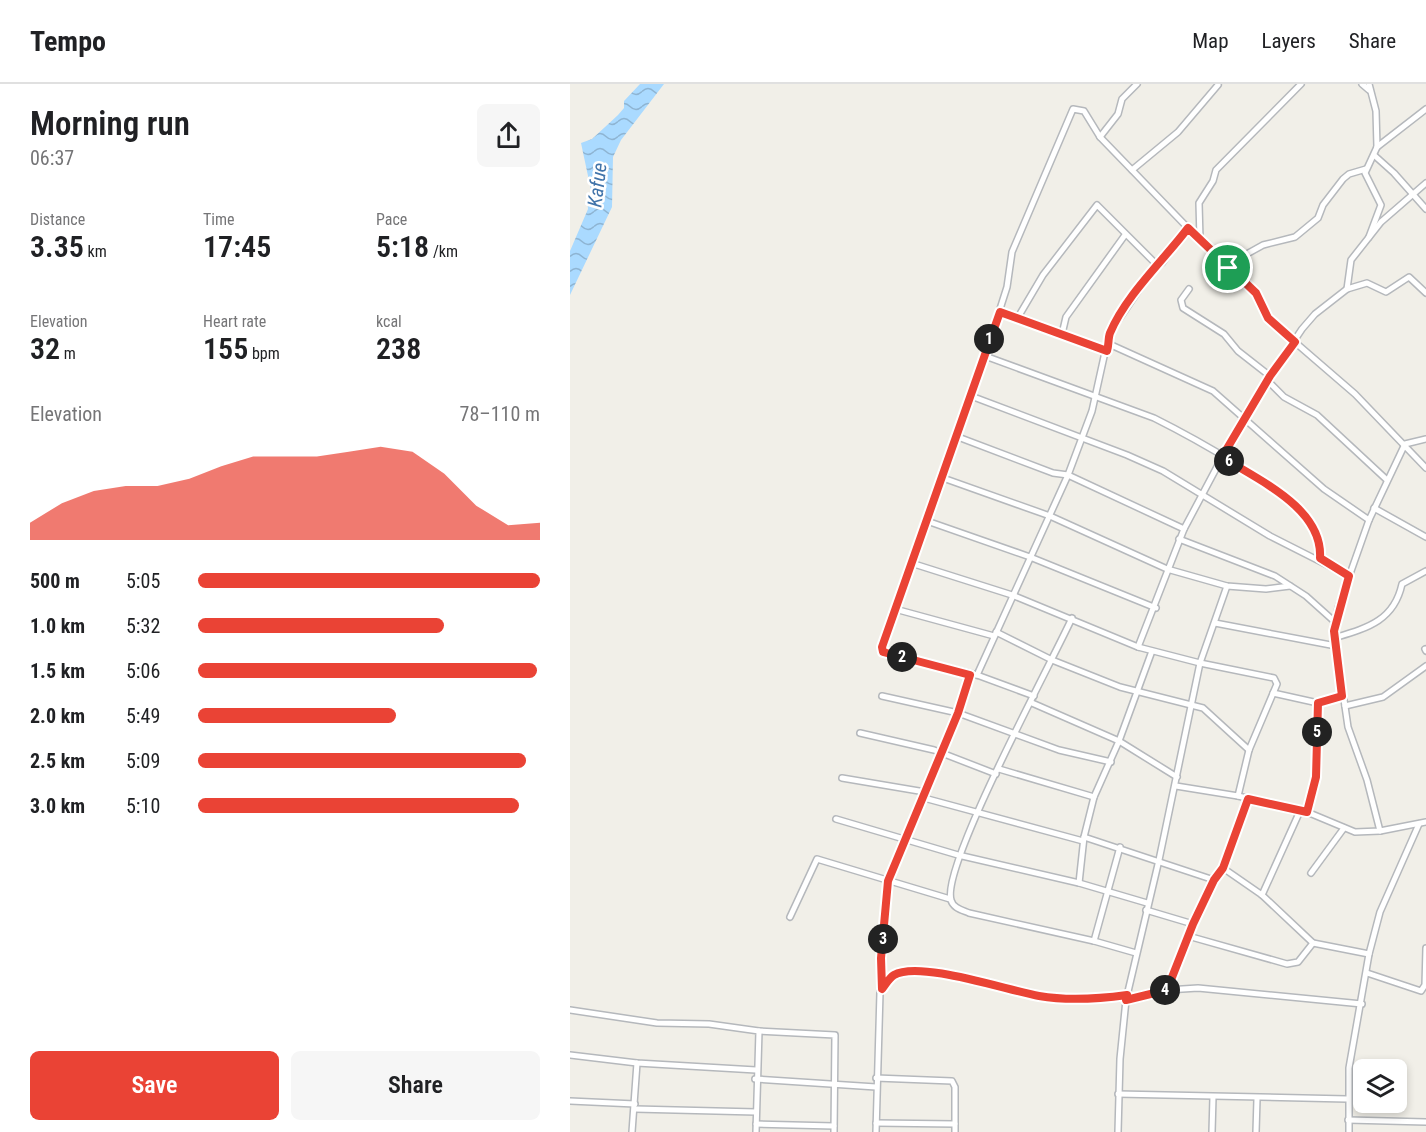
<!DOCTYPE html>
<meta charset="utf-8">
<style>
:root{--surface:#fff;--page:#f6f6f6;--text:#202124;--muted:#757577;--line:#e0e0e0;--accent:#ea4335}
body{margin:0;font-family:"Roboto Condensed",sans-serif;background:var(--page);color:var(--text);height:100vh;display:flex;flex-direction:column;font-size:22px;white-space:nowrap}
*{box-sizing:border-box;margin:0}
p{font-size:20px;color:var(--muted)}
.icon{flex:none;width:33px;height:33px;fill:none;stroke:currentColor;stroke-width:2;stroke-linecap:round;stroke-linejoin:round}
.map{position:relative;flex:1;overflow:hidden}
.panel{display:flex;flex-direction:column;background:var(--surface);width:570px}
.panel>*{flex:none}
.fabs{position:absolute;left:783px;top:975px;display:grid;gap:12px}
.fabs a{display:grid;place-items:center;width:54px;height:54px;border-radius:9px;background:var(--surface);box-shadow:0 3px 9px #0003;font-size:30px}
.pin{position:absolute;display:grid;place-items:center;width:51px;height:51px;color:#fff;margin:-26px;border:3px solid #fff;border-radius:50%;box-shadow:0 2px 6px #0007}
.km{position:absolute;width:30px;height:30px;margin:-15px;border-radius:50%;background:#222;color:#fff;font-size:16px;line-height:30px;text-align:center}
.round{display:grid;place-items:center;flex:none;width:63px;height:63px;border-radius:9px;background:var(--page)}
.summary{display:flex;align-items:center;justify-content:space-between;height:102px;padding:0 30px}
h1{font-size:33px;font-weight:600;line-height:45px}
.stats{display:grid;grid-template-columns:repeat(3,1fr);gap:9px;height:102px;padding:6px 30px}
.stats div{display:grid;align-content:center}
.stats b{font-size:30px;font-weight:600}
.stats small{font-size:16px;font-weight:400}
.stats p{font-size:16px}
.chart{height:168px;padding:12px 30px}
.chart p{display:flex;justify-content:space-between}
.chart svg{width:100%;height:108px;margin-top:6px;fill:var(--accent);opacity:.7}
.cta{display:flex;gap:12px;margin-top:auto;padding:12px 30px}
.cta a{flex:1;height:69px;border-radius:9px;background:var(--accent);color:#fff;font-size:24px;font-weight:600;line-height:69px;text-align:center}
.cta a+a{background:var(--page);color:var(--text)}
ul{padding:0 30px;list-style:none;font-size:20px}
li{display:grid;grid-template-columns:96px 72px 1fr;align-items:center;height:45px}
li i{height:15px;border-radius:8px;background:var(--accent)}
header{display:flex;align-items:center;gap:36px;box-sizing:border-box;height:84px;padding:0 30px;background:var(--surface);border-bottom:2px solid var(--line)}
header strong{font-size:28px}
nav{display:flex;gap:33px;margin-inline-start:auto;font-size:21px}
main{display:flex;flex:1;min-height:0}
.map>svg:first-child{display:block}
.water{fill:url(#water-waves)}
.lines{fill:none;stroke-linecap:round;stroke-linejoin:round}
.minor-casing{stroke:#b5b8bc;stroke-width:8}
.minor{stroke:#fff;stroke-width:5}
.route-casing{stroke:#fff;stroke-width:12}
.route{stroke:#ea4335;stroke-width:8}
.labels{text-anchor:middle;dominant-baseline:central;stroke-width:5;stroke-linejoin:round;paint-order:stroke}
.water-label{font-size:20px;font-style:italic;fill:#4174aa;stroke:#fff}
</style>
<header>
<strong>Tempo</strong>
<nav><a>Map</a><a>Layers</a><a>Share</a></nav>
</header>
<main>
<section class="panel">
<div class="summary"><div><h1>Morning run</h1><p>06:37</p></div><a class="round"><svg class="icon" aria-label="share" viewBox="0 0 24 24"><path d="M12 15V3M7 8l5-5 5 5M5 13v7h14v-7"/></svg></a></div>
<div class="stats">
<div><p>Distance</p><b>3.35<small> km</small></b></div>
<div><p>Time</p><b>17:45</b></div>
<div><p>Pace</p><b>5:18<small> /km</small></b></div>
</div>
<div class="stats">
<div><p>Elevation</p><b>32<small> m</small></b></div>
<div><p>Heart rate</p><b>155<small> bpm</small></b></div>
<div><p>kcal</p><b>238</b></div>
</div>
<div class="chart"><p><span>Elevation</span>78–110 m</p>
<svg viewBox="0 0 160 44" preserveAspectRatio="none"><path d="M0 44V37L10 29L20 24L30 22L40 22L50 19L60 14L70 10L80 10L90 10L100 8L110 6L120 8L130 17L140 30L150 38L160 37V44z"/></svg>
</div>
<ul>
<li><b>500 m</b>5:05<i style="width:100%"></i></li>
<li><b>1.0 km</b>5:32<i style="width:72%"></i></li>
<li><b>1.5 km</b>5:06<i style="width:99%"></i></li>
<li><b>2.0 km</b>5:49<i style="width:58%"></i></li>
<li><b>2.5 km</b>5:09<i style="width:96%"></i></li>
<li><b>3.0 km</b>5:10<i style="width:94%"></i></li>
</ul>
<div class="cta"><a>Save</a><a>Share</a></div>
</section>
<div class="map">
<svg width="856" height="1048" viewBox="0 0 856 1048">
<defs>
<pattern id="water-waves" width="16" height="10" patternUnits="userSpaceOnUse" patternTransform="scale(1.5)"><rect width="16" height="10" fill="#aadaff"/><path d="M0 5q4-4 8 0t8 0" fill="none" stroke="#8eb4d2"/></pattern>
</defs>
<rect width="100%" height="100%" fill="#f1efe8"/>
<polygon class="water" points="70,0 94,0 51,56 43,73 42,123 0,211 0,167 18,125 17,114 21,106 11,59 22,55 48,31 54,24 54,17"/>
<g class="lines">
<g class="minor-casing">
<g id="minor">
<polyline points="792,0 799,6"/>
<polyline points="799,0 806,27 807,63 795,89 811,121 799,153"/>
<polyline points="530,53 548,30 552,15 567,0"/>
<polyline points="807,63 856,25"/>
<polyline points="805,72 824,89 856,125"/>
<polyline points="562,86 608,48 648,1"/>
<polyline points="630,155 629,119 643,97 646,86 731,0"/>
<polyline points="658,184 666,176 693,161 725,153 748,134 753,121 773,95 779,90 796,85"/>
<polyline points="619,205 611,216 613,224 654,250 668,267 700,292"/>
<polyline points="777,205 781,176 811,138 856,99"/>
<polyline points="430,228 537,267"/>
<polyline points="447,235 473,191 527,121 588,182"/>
<polyline points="492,250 496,233 555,151"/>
<polyline points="539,260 643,307 754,405 799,436"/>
<path d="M415,272L584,334C620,352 717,405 738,436C747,448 751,460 750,474"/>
<polyline points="697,296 714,313 747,331 817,396"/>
<polyline points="401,312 557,371 593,387 700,452 779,492"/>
<polyline points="388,353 483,389 498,391 614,445"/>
<polyline points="373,394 480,432 597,485 657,502 696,505 720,502"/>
<polyline points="804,424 856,453"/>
<polyline points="357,437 460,473 586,524"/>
<polyline points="609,455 705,492 736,512 765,538"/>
<polyline points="341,479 442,511 568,563 630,579 704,594 707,600 679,666 668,712"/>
<polyline points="325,525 424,552"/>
<path d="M502,534C482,578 371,782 381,816C383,824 392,826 399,829L524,857L566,869"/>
<polyline points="645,539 766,562"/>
<polyline points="426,548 482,576 550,603 633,624 679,666"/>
<path d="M764,554C797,544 824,537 832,500L856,487"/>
<polyline points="568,563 614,445 674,332 732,245 745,230 777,205 797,199 816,208 839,193 856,209"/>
<polyline points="855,565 856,567"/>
<polyline points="407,591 498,391 522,327 539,250 583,185 592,179 618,144"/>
<polyline points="703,609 748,619 772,612"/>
<polyline points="312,612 388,629 489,666 541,678"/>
<polyline points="464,612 407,591 313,568 312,563 415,272 437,203 442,168 503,25 514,27 530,53 618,144 686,209 697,234 785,310 856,384"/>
<polyline points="462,619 549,657 607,693"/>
<polyline points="775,622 813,613 856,582"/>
<polyline points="290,649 364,666 426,690"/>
<polyline points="429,685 524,713"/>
<polyline points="272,694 355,708"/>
<polyline points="606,702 668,712 737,728 785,748 810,747 856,738"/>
<polyline points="354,714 513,757"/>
<polyline points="737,728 746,693 748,619"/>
<polyline points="266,735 388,771 509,799 577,819"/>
<polyline points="810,747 797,696 778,643 764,547 768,524 799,436 835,360 856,355"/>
<polyline points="514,753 644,796"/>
<polyline points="653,784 692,811 743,859 799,870"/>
<polyline points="741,789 774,744"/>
<polyline points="509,799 514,753 524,713 549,657 582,567"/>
<polyline points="692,811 730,727"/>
<polyline points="576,826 623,840"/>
<polyline points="220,833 247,775 380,815"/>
<polyline points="618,852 717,880 728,878 743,859"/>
<polyline points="524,857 550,763"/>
<polyline points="797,889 851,907 855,901 856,864"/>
<path d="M312,905C316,900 319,894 324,891C349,876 439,908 469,912C499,917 528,915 557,911"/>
<polyline points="597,906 623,840 644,796 653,784 678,715"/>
<polyline points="556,916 597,906 628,904 792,920"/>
<polyline points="0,926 87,939 139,940 189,947 186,1048"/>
<polyline points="189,947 265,951 264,1048"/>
<polyline points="0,971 67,979 186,986"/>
<polyline points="306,994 382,997 385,1003 385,1048"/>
<polyline points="185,995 306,1003"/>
<polyline points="548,1010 777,1015"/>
<polyline points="0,1017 65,1020"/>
<polyline points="65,1025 186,1028"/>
<polyline points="778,1036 856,1038"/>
<polyline points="306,1039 385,1040"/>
<polyline points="186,1040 264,1042"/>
<polyline points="62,1048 67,979"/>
<polyline points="306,1048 311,874 318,797 388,629 400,591"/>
<polyline points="548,1048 550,975 556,916 589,776 630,579 657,502"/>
<polyline points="642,1048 643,1013"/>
<polyline points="686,1048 687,1015"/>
<polyline points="779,1048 779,984 799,870 810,828 849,740"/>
</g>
</g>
<use href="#minor" class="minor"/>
</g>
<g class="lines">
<g class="route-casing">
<path id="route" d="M618,144L686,209L698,234L725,258L700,292L652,373C688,396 753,424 750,474L779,492L764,547L772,612L748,619L746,693L737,728L678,715L653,784L644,796L623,840L597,906L556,916L557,911C528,915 498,917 469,912C439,907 349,876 324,891C319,894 316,900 312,905L311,874L318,797L388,629L400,591L313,568L312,563L430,228L537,267C539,261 538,254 540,249C556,211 593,177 618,144Z"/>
</g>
<use href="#route" class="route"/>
</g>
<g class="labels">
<g class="water-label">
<text transform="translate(27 101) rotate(-83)">Kafue</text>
</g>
</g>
</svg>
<div class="fabs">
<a><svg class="icon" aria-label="layers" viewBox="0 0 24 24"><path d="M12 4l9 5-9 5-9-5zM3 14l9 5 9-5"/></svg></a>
</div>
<div class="pin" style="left:658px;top:184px;background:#1e9e55"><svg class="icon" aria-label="arrive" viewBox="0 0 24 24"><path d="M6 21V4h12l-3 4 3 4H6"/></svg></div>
<b class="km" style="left:419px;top:255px">1</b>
<b class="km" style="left:332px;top:573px">2</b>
<b class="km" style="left:313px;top:855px">3</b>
<b class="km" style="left:595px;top:906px">4</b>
<b class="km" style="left:747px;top:648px">5</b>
<b class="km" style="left:659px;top:377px">6</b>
</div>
</main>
